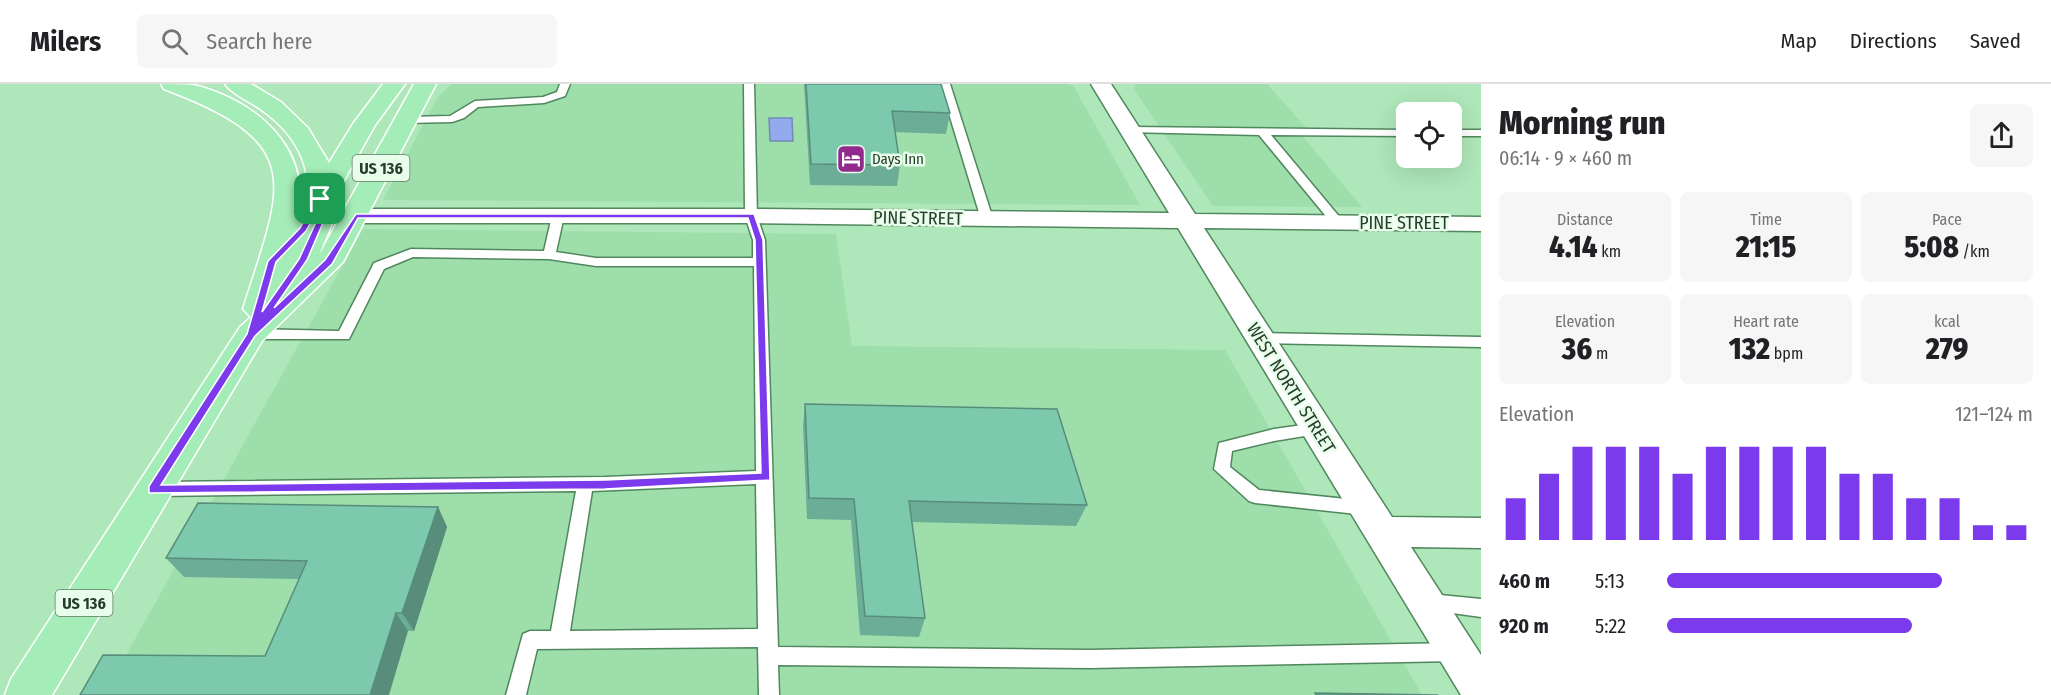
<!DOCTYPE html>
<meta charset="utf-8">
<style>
:root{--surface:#fff;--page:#f6f6f6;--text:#202124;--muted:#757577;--line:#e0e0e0;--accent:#7c3aed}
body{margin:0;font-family:"Fira Sans Condensed",sans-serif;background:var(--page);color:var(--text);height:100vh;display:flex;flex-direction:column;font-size:22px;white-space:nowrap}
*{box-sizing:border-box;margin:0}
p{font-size:20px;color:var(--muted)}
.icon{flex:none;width:33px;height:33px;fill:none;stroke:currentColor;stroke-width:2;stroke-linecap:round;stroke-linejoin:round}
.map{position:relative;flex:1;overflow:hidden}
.drawer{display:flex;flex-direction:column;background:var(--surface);width:570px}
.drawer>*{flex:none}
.fabs{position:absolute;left:1396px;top:18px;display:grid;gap:12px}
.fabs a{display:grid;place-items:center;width:66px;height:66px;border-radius:9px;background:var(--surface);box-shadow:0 6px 24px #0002;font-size:30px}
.pin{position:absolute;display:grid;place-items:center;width:51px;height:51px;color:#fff;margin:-26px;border-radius:12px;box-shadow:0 3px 9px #0006}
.round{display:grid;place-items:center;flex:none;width:63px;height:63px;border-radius:9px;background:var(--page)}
.headline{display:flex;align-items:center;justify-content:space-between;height:102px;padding:0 18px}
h1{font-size:33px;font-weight:800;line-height:45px}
.metrics{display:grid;grid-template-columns:repeat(3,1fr);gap:9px;height:102px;padding:6px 18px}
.metrics div{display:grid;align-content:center;border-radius:9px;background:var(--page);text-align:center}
.metrics b{font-size:30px;font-weight:800}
.metrics small{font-size:16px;font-weight:400}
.metrics p{font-size:16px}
.chart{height:168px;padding:12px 18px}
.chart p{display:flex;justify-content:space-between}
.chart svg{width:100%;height:108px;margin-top:6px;stroke:var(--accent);stroke-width:6}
ul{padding:0 18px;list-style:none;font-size:20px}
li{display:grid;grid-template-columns:96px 72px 1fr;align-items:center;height:45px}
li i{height:15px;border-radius:8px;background:var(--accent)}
header{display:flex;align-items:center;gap:36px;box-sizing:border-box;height:84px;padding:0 30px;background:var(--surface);border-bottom:2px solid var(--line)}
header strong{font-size:28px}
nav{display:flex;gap:33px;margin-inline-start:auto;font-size:21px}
.search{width:420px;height:54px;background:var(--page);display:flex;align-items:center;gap:15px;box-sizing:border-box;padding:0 21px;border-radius:9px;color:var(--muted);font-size:22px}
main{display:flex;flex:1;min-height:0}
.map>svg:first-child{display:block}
.built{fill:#9edeab}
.water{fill:#93aaef;stroke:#738ab4;stroke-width:1.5}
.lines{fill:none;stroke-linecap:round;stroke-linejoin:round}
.lane-casing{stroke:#51875d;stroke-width:3}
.street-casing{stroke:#51875d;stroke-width:3}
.primary-casing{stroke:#fff;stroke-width:3}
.lane{fill:#fff;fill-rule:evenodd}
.street{fill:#fff;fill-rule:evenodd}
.primary{fill:#a5edb8;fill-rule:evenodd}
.wall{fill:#6bad96}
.shaded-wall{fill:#578d7a}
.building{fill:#7cc9ae;stroke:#578d7a;stroke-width:1.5}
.route{fill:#7c3aed;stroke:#fff;stroke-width:1.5;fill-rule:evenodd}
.labels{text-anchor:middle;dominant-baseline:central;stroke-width:5;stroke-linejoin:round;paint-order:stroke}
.far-poi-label{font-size:15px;fill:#273e2c;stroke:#e8feeb;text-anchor:start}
.shield{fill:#e8feeb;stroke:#617865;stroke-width:1.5}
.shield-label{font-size:16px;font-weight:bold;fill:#273e2c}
.street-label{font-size:18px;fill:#273e2c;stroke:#e8feeb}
</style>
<header>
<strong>Milers</strong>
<div class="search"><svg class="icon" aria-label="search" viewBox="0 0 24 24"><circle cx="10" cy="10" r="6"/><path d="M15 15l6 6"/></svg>Search here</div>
<nav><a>Map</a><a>Directions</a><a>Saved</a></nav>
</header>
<main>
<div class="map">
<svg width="1481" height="611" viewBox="0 0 1481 611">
<rect width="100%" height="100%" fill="#aee7b9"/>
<g class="built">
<polygon points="452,0 1069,0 1074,3 1140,121 383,116 438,13"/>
<polygon points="1135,0 1267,0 1310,48 1299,48 1362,123 1213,122 1134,5"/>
<polygon points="363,145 836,150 852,262 1225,266 1422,611 104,611"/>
</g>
<polygon class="water" points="769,34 792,34 793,57 770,57"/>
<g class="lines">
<g class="lane-casing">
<g id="lane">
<polygon points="560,0 570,0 565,12 544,19 478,23 464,34 452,38 406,39 401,36 406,33 450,32 475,17 543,13 557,8"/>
<path d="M744,0H754L757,132L765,156L778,563L1090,566L1456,559L1463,561L1466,568L1463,575L1456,577L1090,584L778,581L779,611H759L758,563L537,565L526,611H506L523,550L530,547H551L576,407L156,412L150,410L148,405L150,400L156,398L605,393L756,387L754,182H596L549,175L413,173L384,185L349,255H251L244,250L251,245L339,247L374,179L411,165L544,167L552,132L558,128L564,132L556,168L596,174H753V156L745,132ZM756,400L758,545L570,547L592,407Z"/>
<polygon points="940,0 950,0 993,135 991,138 987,139 981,135"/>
<polygon points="1130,43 1407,46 1407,52 1271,51 1342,136 1342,142 1334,142 1259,51 1126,48 1125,46"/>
<rect x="1452" y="46" width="29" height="6"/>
<polygon points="1260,249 1481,253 1481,263 1260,259 1253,254"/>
<polygon points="1317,339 1323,341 1325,345 1323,349 1274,357 1232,367 1230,383 1259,406 1366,417 1372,419 1375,424 1372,429 1366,431 1255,419 1249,417 1214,385 1219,359 1274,345"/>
<polygon points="1430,510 1481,515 1481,533 1423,525 1421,519 1423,513"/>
</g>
</g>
<g class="street-casing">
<polygon id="street" points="1091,0 1111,0 1195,130 1481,133 1481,147 1204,144 1392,433 1481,434 1481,464 1411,463 1481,571 1481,611 1461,611 1178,144 751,139 356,139 348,137 344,132 348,127 356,125 751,125 1169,129"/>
</g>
<g class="primary-casing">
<path id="primary" d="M161,0C172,0 184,0 194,1C255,16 311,63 298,131C321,93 297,51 263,27C252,18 234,12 225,0H251L281,18L308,44L329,79L353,40L383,0H405L375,41L333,116L334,134L319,171L414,0H436L343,178L262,257L52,611H5L11,595L240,243L251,233L243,225C283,99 309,59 164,5Z"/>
</g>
<use href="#lane" class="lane"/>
<use href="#street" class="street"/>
<use href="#primary" class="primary"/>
</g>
<g class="wall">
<polygon points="804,0 941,0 950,29 946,50 895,48 900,81 897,102 810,101"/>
<polygon points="805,320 1087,421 1076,442 912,438 925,534 919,553 860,551 851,436 807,435 803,342"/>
<polygon points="438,423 447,443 414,547 408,547 299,495 184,493 166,474"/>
</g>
<g class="shaded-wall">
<polygon points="438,423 447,443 414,547 402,529"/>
<polygon points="396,529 408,547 389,611 370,611"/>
</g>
<g class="building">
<polygon points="806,0 941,0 950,29 892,27 900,81 811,80"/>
<polygon points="805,320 1057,325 1087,421 909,417 925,534 865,532 854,415 809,414"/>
<polygon points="198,419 438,423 402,529 396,529 370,611 80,611 103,571 265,572 307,477 166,474"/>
<polygon points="1315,609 1438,611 1316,611"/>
</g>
<path class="route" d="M317,113L324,115L325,134L307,176L274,224L325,176L356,130H754L763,156L770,396L605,405L149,409V402L247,250L268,177L300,144ZM317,127L318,134L299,175L262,228L276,178L306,147ZM358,134H748L755,156L761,389L605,396L161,401L255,252L332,180Z"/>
<defs>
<g id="hotel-square" transform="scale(1.5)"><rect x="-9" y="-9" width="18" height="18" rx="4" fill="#92298d" stroke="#e8feeb"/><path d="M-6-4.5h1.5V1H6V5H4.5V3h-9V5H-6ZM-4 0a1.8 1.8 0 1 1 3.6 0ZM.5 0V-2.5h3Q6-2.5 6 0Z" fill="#fff"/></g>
</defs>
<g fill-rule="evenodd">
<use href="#hotel-square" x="851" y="75"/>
</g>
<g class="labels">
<g class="far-poi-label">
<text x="872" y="75">Days Inn</text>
</g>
<g class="shield">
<rect x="352.5" y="71" width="57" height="26" rx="4.5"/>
<rect x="55.5" y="506" width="57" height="26" rx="4.5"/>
</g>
<g class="shield-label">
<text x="381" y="84">US 136</text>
<text x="84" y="519">US 136</text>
</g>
<g class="street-label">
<text transform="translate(918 134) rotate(1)">PINE STREET</text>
<text x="1404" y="139">PINE STREET</text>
<text transform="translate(1291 304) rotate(58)">WEST NORTH STREET</text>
</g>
</g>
</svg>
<div class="fabs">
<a><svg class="icon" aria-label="locate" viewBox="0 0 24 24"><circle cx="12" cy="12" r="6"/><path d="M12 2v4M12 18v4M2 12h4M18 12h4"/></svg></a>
</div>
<div class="pin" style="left:320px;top:115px;background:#1e9e55"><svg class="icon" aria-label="arrive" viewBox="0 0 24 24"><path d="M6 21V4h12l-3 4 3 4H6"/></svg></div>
</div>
<section class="drawer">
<div class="headline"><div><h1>Morning run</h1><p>06:14 · 9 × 460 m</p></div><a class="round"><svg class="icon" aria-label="share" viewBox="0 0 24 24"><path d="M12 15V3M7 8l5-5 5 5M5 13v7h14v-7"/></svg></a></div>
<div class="metrics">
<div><p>Distance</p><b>4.14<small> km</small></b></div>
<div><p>Time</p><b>21:15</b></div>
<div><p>Pace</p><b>5:08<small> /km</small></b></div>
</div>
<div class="metrics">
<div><p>Elevation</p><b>36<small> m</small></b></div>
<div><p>Heart rate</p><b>132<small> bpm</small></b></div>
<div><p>kcal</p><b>279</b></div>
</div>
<div class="chart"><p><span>Elevation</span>121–124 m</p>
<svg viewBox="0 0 160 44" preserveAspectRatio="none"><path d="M5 44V27M15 44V17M25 44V6M35 44V6M45 44V6M55 44V17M65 44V6M75 44V6M85 44V6M95 44V6M105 44V17M115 44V17M125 44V27M135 44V27M145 44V38M155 44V38"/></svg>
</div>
<ul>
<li><b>460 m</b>5:13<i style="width:75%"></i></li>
<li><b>920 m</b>5:22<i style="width:67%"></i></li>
</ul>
</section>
</main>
